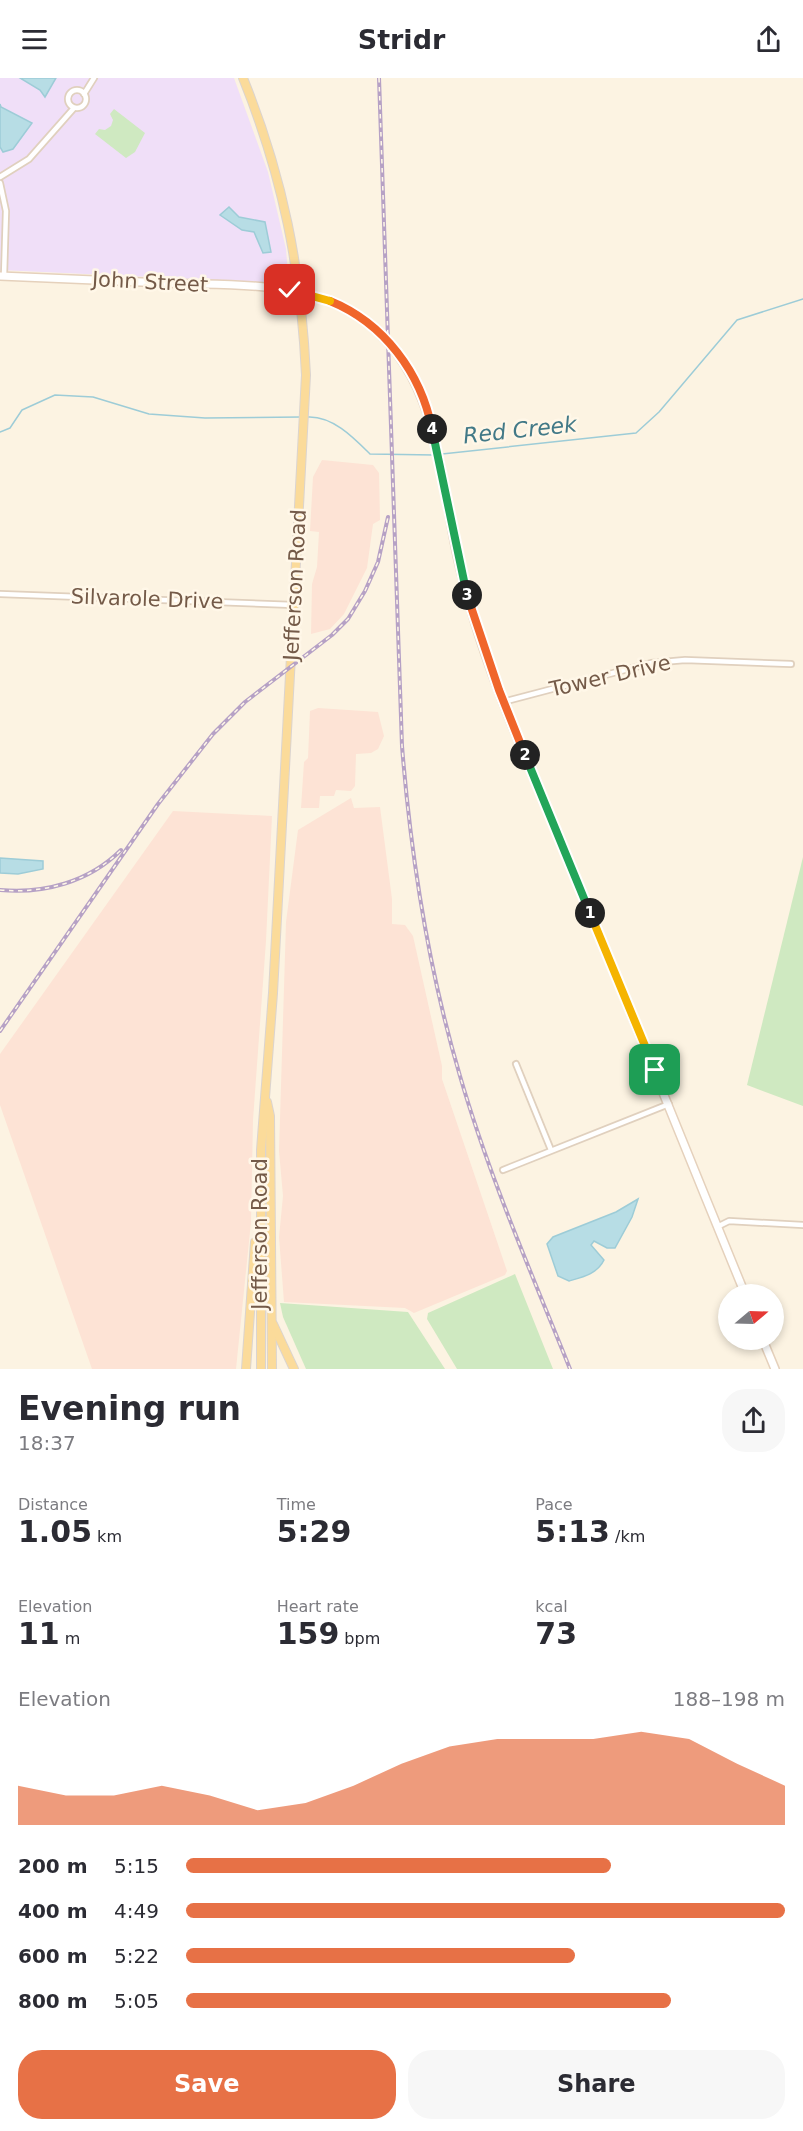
<!DOCTYPE html>
<meta charset="utf-8">
<style>
:root{--surface:#fff;--page:#f7f7f7;--text:#2b2b33;--muted:#7c7c81;--accent:#e77146}
body{margin:0;font-family:"DejaVu Sans",sans-serif;background:var(--page);color:var(--text);height:100vh;display:flex;flex-direction:column;font-size:22px;white-space:nowrap}
*{box-sizing:border-box;margin:0}
p{font-size:20px;color:var(--muted)}
.icon{flex:none;width:33px;height:33px;fill:none;stroke:currentColor;stroke-width:2;stroke-linecap:round;stroke-linejoin:round}
.map{position:relative;height:1291px;overflow:hidden}
.details{display:flex;flex-direction:column;background:var(--surface);flex:1}
.details>*{flex:none}
.needle{width:39px;rotate:71deg}
.tools{position:absolute;left:718px;top:1206px;display:grid;gap:12px}
.tools a{display:grid;place-items:center;width:66px;height:66px;border-radius:50%;background:var(--surface);box-shadow:0 3px 9px #0003;font-size:30px}
.pin{position:absolute;display:grid;place-items:center;width:51px;height:51px;color:#fff;margin:-26px;border-radius:12px;box-shadow:0 3px 9px #0006}
.km{position:absolute;width:30px;height:30px;margin:-15px;border-radius:50%;background:#222;color:#fff;font-size:16px;line-height:30px;text-align:center}
.round{display:grid;place-items:center;flex:none;width:63px;height:63px;border-radius:24px;background:var(--page)}
.headline{display:flex;align-items:center;justify-content:space-between;height:102px;padding:0 18px}
h1{font-size:33px;font-weight:700;line-height:45px}
.metrics{display:grid;grid-template-columns:repeat(3,1fr);gap:9px;height:102px;padding:6px 18px}
.metrics div{display:grid;align-content:center}
.metrics b{font-size:30px;font-weight:700}
.metrics small{font-size:16px;font-weight:400}
.metrics p{font-size:16px}
.chart{height:168px;padding:12px 18px}
.chart p{display:flex;justify-content:space-between}
.chart svg{width:100%;height:108px;margin-top:6px;fill:var(--accent);opacity:.7}
.primary-button{display:flex;gap:12px;margin-top:auto;padding:12px 18px}
.primary-button a{flex:1;height:69px;border-radius:24px;background:var(--accent);color:#fff;font-size:24px;font-weight:700;line-height:69px;text-align:center}
.primary-button a+a{background:var(--page);color:var(--text)}
ul{padding:0 18px;list-style:none;font-size:20px}
li{display:grid;grid-template-columns:96px 72px 1fr;align-items:center;height:45px}
li i{height:15px;border-radius:8px;background:var(--accent)}
header{display:flex;justify-content:space-between;align-items:center;height:78px;padding:0 18px;background:var(--surface);font-size:27px;font-weight:700}
.map>svg:first-child{display:block}
.commercial{fill:#fde3d5}
.education{fill:#f0dff8}
.green{fill:#cfe9c1}
.water{fill:#b7dde5;stroke:#9dccd7;stroke-width:1.5}
.lines{fill:none;stroke-linecap:round;stroke-linejoin:round}
.stream{stroke:#9dccd7;stroke-width:1.5}
.street-casing{stroke:#e0d0be;stroke-width:8}
.secondary-casing{stroke:#e5d1bc;stroke-width:10}
.primary-casing{stroke:#dbd4cf;stroke-width:10}
.street{stroke:#fff;stroke-width:4.5}
.secondary{stroke:#fff;stroke-width:7}
.primary{stroke:#fbdb9a;stroke-width:8}
.rail-casing{stroke:#b6a1c5;stroke-width:4}
.rail{stroke:#fff7e8;stroke-width:1.5;stroke-dasharray:4.5;stroke-linecap:butt}
.split-1-casing{stroke:#fff;stroke-width:12}
.split-2-casing{stroke:#fff;stroke-width:12}
.split-3-casing{stroke:#fff;stroke-width:12}
.split-4-casing{stroke:#fff;stroke-width:12}
.split-5-casing{stroke:#fff;stroke-width:12}
.split-6-casing{stroke:#fff;stroke-width:12}
.split-1{stroke:#f5b400;stroke-width:8}
.split-2{stroke:#22a559;stroke-width:8}
.split-3{stroke:#f0652b;stroke-width:8}
.split-4{stroke:#22a559;stroke-width:8}
.split-5{stroke:#f0652b;stroke-width:8}
.split-6{stroke:#f5b400;stroke-width:8}
.labels{text-anchor:middle;dominant-baseline:central;stroke-width:5;stroke-linejoin:round;paint-order:stroke}
.street-label{font-size:21px;fill:#745a48;stroke:#fff7e8}
.water-label{font-size:22px;font-style:italic;fill:#427987;stroke:#fff7e8}
</style>
<header><svg class="icon" aria-label="menu" viewBox="0 0 24 24"><path d="M4 6h16M4 12h16M4 18h16"/></svg>Stridr<svg class="icon" aria-label="share" viewBox="0 0 24 24"><path d="M12 15V3M7 8l5-5 5 5M5 13v7h14v-7"/></svg></header>
<div class="map">
<svg width="803" height="1291" viewBox="0 0 803 1291">
<rect width="100%" height="100%" fill="#fcf3e2"/>
<g class="commercial">
<polygon points="322,382 373,387 379,395 380,442 373,446 367,490 344,536 330,551 311,556 312,506 317,489 319,454 310,453 313,399"/>
<polygon points="318,630 378,634 384,658 378,671 371,675 356,676 355,708 351,713 336,712 334,718 320,718 319,730 301,730 304,684 308,680 310,633"/>
<polygon points="351,720 354,730 380,729 392,821 392,846 405,847 413,858 442,988 442,1001 507,1193 505,1197 414,1235 405,1230 284,1224 279,1159 283,1118 279,1073 286,844 298,752"/>
<polygon points="173,733 272,738 266,863 253,1042 251,1144 236,1291 92,1291 0,1027 0,976"/>
</g>
<polygon class="education" points="0,0 234,0 268,94 286,171 288,196 284,201 275,205 0,192"/>
<g class="green">
<polygon points="114,31 145,55 135,74 126,80 95,56 99,51 105,52 111,48 113,42 110,36"/>
<polygon points="803,779 803,1028 747,1007"/>
<polygon points="515,1196 553,1291 457,1291 427,1241 428,1235"/>
<polygon points="280,1225 408,1234 445,1291 306,1291 283,1239"/>
</g>
<g class="water">
<polygon points="20,0 56,0 45,19 40,12"/>
<polygon points="0,26 1,29 32,45 13,71 3,74 0,69"/>
<polygon points="229,129 239,139 265,144 271,174 263,175 254,154 242,152 220,137"/>
<polygon points="0,780 43,783 43,791 18,796 0,795"/>
<path d="M638,1121L632,1139L615,1170H607L594,1163L591,1167L604,1182C597,1196 583,1199 569,1203L558,1198L547,1166L553,1159L616,1134Z"/>
</g>
<g class="lines">
<g class="stream">
<path d="M308,339C333,338 354,360 370,376L434,377"/>
<polyline points="0,354 10,350 22,332 55,317 93,319 149,336 205,340 301,339"/>
<polyline points="442,376 636,355 659,334 737,242 803,221"/>
</g>
<g class="street-casing">
<g id="street">
<circle cx="77" cy="21" r="9"/>
<polyline points="84,16 94,0"/>
<polyline points="0,99 29,81 74,30"/>
<polyline points="0,105 6,133 4,198"/>
<polyline points="0,516 294,527"/>
<polyline points="503,624 651,585 685,582 791,586"/>
<polyline points="516,986 551,1072"/>
<polyline points="503,1092 669,1026"/>
<polyline points="717,1149 729,1143 803,1147"/>
</g>
</g>
<g class="secondary-casing">
<g id="secondary">
<path d="M0,198C55,200 110,203 165,205C229,208 304,201 359,239C442,297 438,401 460,490C485,597 534,697 575,798C632,938 688,1077 745,1216"/>
<polyline points="763,1262 775,1291"/>
</g>
</g>
<g class="primary-casing">
<g id="primary">
<path d="M243,0C283,99 301,190 306,297L273,915L261,1072V1291"/>
<polyline points="267,1024 270,1038 272,1291"/>
<polyline points="273,1246 294,1291"/>
<polyline points="246,1291 255,1164"/>
</g>
</g>
<use href="#street" class="street"/>
<use href="#secondary" class="secondary"/>
<use href="#primary" class="primary"/>
<g class="rail-casing">
<g id="rail">
<path d="M379,0L402,668C411,780 428,890 460,998C489,1098 531,1194 570,1291"/>
<path d="M0,812C44,816 89,804 121,772"/>
<polyline points="0,953 158,726 213,656 245,624 332,557 348,541 365,513 378,484 388,439"/>
</g>
</g>
<use href="#rail" class="rail"/>
</g>
<g class="lines">
<g class="split-1-casing">
<polyline id="split-1" points="590,835 655,992"/>
</g>
<g class="split-2-casing">
<polyline id="split-2" points="525,677 590,835"/>
</g>
<g class="split-3-casing">
<polyline id="split-3" points="467,517 499,612 525,677"/>
</g>
<g class="split-4-casing">
<polyline id="split-4" points="432,351 467,517"/>
</g>
<g class="split-5-casing">
<path id="split-5" d="M330,223C384,245 421,295 432,351"/>
</g>
<g class="split-6-casing">
<polyline id="split-6" points="290,212 330,223"/>
</g>
<use href="#split-1" class="split-1"/>
<use href="#split-2" class="split-2"/>
<use href="#split-3" class="split-3"/>
<use href="#split-4" class="split-4"/>
<use href="#split-5" class="split-5"/>
<use href="#split-6" class="split-6"/>
</g>
<g class="labels">
<g class="street-label">
<text transform="translate(150 204) rotate(3)">John Street</text>
<text transform="translate(295 507) rotate(-87)">Jefferson Road</text>
<text transform="translate(147 521) rotate(2)">Silvarole Drive</text>
<text transform="translate(610 598) rotate(-13)">Tower Drive</text>
<text transform="translate(260 1156) rotate(-90)">Jefferson Road</text>
</g>
<g class="water-label">
<text transform="translate(520 352) rotate(-6)">Red Creek</text>
</g>
</g>
</svg>
<div class="tools">
<a><svg class="needle" viewBox="-14 -14 28 28"><path d="M0-13l5 13h-10z" fill="#e53935"/><path d="M0 13l5-13h-10z" fill="#7c7c81"/></svg></a>
</div>
<div class="pin" style="left:655px;top:992px;background:#1e9e55"><svg class="icon" aria-label="arrive" viewBox="0 0 24 24"><path d="M6 21V4h12l-3 4 3 4H6"/></svg></div>
<div class="pin" style="left:290px;top:212px;background:#d93025"><svg class="icon" aria-label="check" viewBox="0 0 24 24"><path d="M5 12l5 5 9-10"/></svg></div>
<b class="km" style="left:590px;top:835px">1</b>
<b class="km" style="left:525px;top:677px">2</b>
<b class="km" style="left:467px;top:517px">3</b>
<b class="km" style="left:432px;top:351px">4</b>
</div>
<section class="details">
<div class="headline"><div><h1>Evening run</h1><p>18:37</p></div><a class="round"><svg class="icon" aria-label="share" viewBox="0 0 24 24"><path d="M12 15V3M7 8l5-5 5 5M5 13v7h14v-7"/></svg></a></div>
<div class="metrics">
<div><p>Distance</p><b>1.05<small> km</small></b></div>
<div><p>Time</p><b>5:29</b></div>
<div><p>Pace</p><b>5:13<small> /km</small></b></div>
</div>
<div class="metrics">
<div><p>Elevation</p><b>11<small> m</small></b></div>
<div><p>Heart rate</p><b>159<small> bpm</small></b></div>
<div><p>kcal</p><b>73</b></div>
</div>
<div class="chart"><p><span>Elevation</span>188–198 m</p>
<svg viewBox="0 0 160 44" preserveAspectRatio="none"><path d="M0 44V28L10 32L20 32L30 28L40 32L50 38L60 35L70 28L80 19L90 12L100 9L110 9L120 9L130 6L140 9L150 19L160 28V44z"/></svg>
</div>
<ul>
<li><b>200 m</b>5:15<i style="width:71%"></i></li>
<li><b>400 m</b>4:49<i style="width:100%"></i></li>
<li><b>600 m</b>5:22<i style="width:65%"></i></li>
<li><b>800 m</b>5:05<i style="width:81%"></i></li>
</ul>
<div class="primary-button"><a>Save</a><a>Share</a></div>
</section>
